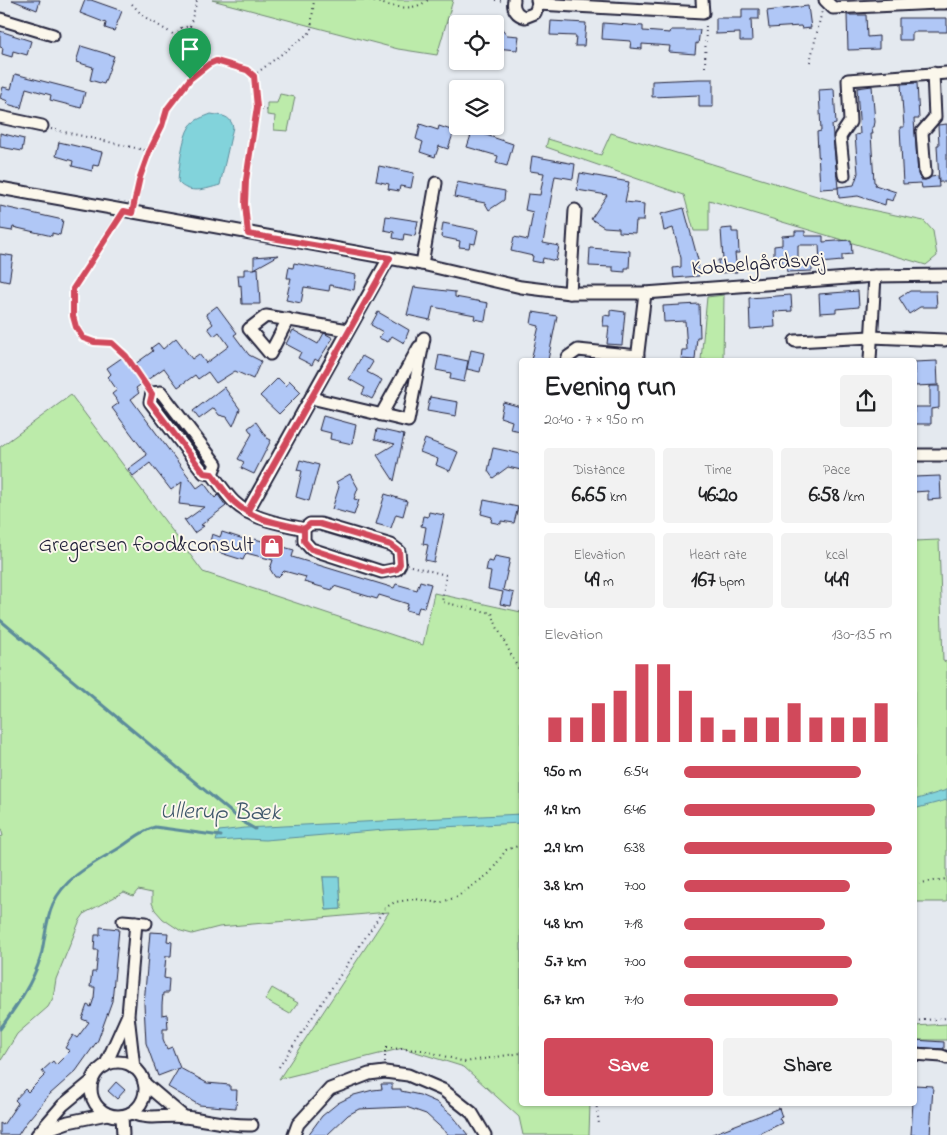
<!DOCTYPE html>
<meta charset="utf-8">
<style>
:root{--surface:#fff;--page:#f2f2f2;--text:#202124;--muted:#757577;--accent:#d1495b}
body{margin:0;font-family:"Indie Flower",sans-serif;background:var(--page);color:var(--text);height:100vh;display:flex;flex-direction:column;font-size:19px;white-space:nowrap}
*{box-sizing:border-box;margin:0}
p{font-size:16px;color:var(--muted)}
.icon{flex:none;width:28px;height:28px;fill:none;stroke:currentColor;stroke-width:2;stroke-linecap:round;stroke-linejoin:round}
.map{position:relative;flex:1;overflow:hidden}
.drawer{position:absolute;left:519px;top:358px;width:398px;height:748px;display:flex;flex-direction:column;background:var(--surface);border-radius:5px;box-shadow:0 1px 4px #0004}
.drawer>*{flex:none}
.tools{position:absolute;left:449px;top:15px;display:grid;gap:10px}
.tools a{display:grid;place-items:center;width:55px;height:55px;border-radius:5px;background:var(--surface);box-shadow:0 1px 4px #0004;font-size:25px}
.pin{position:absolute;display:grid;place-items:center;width:42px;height:42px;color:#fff;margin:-51px -21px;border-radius:50% 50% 50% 0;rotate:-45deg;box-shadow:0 0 5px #0007}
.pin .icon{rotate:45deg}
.round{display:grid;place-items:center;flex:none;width:52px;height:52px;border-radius:5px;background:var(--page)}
.summary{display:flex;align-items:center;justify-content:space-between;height:85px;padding:0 25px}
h1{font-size:28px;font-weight:700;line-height:38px}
.metrics{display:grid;grid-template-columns:repeat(3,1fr);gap:8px;height:85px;padding:5px 25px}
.metrics div{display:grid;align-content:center;border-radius:5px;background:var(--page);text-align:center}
.metrics b{font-size:21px;font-weight:700}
.metrics small{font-size:14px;font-weight:400}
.metrics p{font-size:14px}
.chart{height:140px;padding:10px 25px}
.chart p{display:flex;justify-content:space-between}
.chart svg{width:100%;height:90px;margin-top:5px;stroke:var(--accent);stroke-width:6}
.button{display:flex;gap:10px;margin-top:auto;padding:10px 25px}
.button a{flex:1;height:58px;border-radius:5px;background:var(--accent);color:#fff;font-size:20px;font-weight:700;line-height:58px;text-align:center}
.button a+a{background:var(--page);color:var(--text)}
ul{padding:0 25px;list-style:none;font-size:16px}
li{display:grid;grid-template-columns:80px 60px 1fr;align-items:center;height:38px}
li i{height:12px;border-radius:6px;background:var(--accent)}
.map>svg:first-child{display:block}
.green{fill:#bcebaa;stroke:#6f8672;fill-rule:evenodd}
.water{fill:#82d3db;stroke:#5c8c9b}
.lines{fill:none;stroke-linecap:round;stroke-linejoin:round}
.stream{stroke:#5c8c9b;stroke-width:3}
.building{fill:#b0c7f6;stroke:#22223b}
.minor-casing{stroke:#22223b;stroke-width:15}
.path{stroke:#22223b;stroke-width:2;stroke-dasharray:1 4;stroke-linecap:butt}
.minor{stroke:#fbf7ec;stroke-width:11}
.route-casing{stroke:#fff;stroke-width:10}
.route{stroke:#d1495b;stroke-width:6}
.labels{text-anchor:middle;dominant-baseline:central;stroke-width:4;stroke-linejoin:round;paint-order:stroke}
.street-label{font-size:22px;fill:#22223b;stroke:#fbf7ec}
.poi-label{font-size:22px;fill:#22223b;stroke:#fbf7ec;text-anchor:end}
.water-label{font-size:24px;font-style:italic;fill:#3f576b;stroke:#fbf7ec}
</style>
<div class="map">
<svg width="947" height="1135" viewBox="0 0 947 1135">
<rect width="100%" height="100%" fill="#e4e9ef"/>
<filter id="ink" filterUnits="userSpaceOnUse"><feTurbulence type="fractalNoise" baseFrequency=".02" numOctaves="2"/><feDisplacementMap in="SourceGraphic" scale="10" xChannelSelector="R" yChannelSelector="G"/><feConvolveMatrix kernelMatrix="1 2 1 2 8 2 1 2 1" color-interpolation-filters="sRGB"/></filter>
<g filter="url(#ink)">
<g class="green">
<polygon points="212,0 453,0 437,55 398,49"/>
<polygon points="280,94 295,97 288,131 274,130 275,116 267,115 267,103 277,103"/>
<polygon points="611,133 843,204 924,221 933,231 937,256 926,265 709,200 709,231 694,231 684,195 546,147 548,139 601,155"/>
<polygon points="724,295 723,360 701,360 707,297"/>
<path d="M71,395L203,572L423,645L434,593L521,612V1102L590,1103L589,1135H523L519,1117L464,1067L403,1048L279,1079L389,912L219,927L192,934L181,931L163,919L155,910L152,903V893L138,890L133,896L124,892L85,913L80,920L56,979L53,998L48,1007L17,1034L0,1062V837L3,836L0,825V447ZM323,877H339L341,909L326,910Z"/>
<polygon points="939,540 943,661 947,662 947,902 914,902 914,541"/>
<polygon points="272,988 298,1003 290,1014 265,1000"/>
<polygon points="947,1024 947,1040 914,1040 914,1026"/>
</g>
<g class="water">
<path d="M211,114C222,116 230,115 233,127L220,185C206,189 189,195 178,182C179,168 182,137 190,126C195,119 204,117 211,114Z"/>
<polygon points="947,790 947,800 914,809 914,800"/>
<polygon points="521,814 521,823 384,830 265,840 246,839 216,841 219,831 245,828"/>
<polygon points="323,877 339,877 341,909 326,910"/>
</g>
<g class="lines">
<g class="stream">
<polyline points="0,620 243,822 255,829"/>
<path d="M0,1029C16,1007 33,983 41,956C45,939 46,919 53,904C64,878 94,863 116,850C130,842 140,831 155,827L221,836"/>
</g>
</g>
<g class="building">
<polygon points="12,0 40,0 37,10"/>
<polygon points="85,0 91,0 122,11 114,31 105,28 106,23 80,13"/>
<polygon points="808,6 811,28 802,29 801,26 769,28 767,11"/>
<polygon points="742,9 759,9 759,19 751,19 752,41 740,41 740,33 716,34 716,18 742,18"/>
<polygon points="847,15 866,15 867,37 879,36 879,49 848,50"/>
<polygon points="899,18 947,18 947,32 912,32 912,40 899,40"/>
<polygon points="495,20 507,35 519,36 517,50 495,48"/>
<polygon points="551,21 586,23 584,46 575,46 576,36 550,35"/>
<polygon points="603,23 643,26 643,31 670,33 671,30 700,30 698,44 696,43 695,54 669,52 670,46 642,44 642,49 630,48 631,41 602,39"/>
<polygon points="0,31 31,41 27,55 13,51 12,57 2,54 3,48 0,47"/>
<polygon points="81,46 114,56 104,84 90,80 93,67 76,62"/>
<polygon points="15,74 85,92 81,108 50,100 51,95 26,88 21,108 7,104 8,101 0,98 3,87 11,89"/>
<polygon points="699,79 713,79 713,107 699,107 699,95 652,97 652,81"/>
<polygon points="917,83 919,119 914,119 918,174 921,180 925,180 931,177 938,176 939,187 922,188 921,183 903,184 900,127 904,127 901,84"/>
<polygon points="872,86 875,122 874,127 872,127 873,134 871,134 874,182 876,183 875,185 896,192 893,201 886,199 885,205 858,196 839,198 838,187 854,185 858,173 855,135 860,134 857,88"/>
<polygon points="834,89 836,124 832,125 838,188 820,189 817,132 821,131 819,90"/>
<polygon points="420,124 438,130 439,126 454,131 448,149 439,146 435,157 420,152 423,142 416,139"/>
<polygon points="947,124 947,182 939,182 937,145 939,145 938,125"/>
<polygon points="474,131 513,144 507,166 496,163 498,156 467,147 472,132"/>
<polygon points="0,133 24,139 22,151 0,147"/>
<polygon points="59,142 102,152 98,166 93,165 92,171 72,166 73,161 56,156"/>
<polygon points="532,156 575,164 573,179 555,176 543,243 559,246 556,261 543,258 542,263 532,261 533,256 511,251 514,237 528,240 533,212 525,210 528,194 540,195 544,173 530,171"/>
<polygon points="379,166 414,173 411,188 400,186 399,191 388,189 389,184 376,181"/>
<polygon points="580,173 629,182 625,202 644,204 643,221 636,221 635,233 619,232 619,228 604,227 591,219 607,195 577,190"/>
<polygon points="457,182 505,191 504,200 489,210 485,203 454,197"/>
<polygon points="0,206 63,220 60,235 52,233 52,236 13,227 12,231 0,229"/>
<polygon points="684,208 698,260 699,276 674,278 673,268 681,267 681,258 673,228 664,231 661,214"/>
<polygon points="386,216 418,221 415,236 404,234 403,240 393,238 394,232 384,230"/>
<polygon points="443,223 478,230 475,244 470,243 469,248 459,247 460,241 441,237"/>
<polygon points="732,228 732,232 738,232 739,253 735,253 737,272 719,273 718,260 723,260 721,229"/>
<polygon points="795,231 805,231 805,236 823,236 823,242 851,240 852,254 842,255 842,261 820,263 819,245 798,245 798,262 812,262 812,271 787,272 786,266 782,266 782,259 774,259 774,246 782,245 782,236 795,235"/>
<polygon points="590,248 630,251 629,268 625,268 625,272 613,271 613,267 589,266"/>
<polygon points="0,254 13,256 9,282 0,280"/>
<polygon points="279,255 254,269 258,268 260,304 242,304 241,285 239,286 238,275 244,275 244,269 254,269 254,257"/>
<polygon points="294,263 356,275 354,290 330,285 329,291 304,287 301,303 286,300 291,278 287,278 289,267 293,268"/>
<polygon points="414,287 455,292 455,297 488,303 485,321 474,319 475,315 433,307 430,320 407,315"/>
<polygon points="858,291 859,307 836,309 836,312 820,313 819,294"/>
<polygon points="910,291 936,291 937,307 920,307 909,314 899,298"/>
<polygon points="791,295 792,311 774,312 775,327 750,329 749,298"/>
<polygon points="699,304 700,337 697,337 695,360 681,359 682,350 687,350 685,321 664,322 663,306"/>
<polygon points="217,306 237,333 234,335 249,355 261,361 253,379 235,371 216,383 208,372 198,379 195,375 178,387 164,368 136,388 139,393 131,399 197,488 204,483 215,498 218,495 226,506 201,525 204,526 194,533 184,519 186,520 204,507 179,504 182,482 171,490 150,463 133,476 128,469 147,455 112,408 119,403 112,394 117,390 108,377 111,374 107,368 123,357 131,367 153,351 151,348 158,343 163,349 176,338 192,359 199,354 206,363 229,346 219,332 214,336 208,328 213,324 206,314"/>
<polygon points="610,310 625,312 622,345 607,344 609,326 603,326 604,315 610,316"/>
<polygon points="378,312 409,330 404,343 392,336 388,342 379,338 383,332 371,325"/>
<polygon points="533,312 557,316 548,360 531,360 539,326 531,324"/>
<polygon points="293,330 318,344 324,333 333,338 318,361 315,359 312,365 298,358 301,352 286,344"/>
<polygon points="471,350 484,353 480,372 467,369"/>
<polygon points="439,355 468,361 464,382 450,379 451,373 436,370"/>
<polygon points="362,356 373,362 367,372 382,380 372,399 362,394 365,388 349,379"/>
<polygon points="937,361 938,385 915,386 914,362"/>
<polygon points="278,378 286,386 290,381 301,392 279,414 260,396"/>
<polygon points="930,386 939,386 939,408 931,409 931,424 914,424 914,407 930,407"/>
<polygon points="224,387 240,409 233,426 227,417 219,415 214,408 199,419 193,411"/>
<polygon points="430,397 458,402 456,416 427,411"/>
<polygon points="503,402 521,407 521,431 510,429 512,421 500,417"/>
<polygon points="323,416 356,425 352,444 330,439 331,433 319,430"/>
<polygon points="256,422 267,438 271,440 254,474 241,468 244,462 238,459 252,434 248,428"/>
<polygon points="377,429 404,435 394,481 377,455 395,444 375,439"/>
<polygon points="425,439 458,452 450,471 436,465 438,459 420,452"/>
<polygon points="493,448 521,454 521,470 508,467 493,478 488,471"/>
<polygon points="300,460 319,465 309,501 296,497 302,471 297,470"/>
<polygon points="350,474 358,488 354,499 359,500 354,515 332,509 339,487 336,482"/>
<polygon points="940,476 941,499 928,500 928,491 914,492 914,477"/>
<polygon points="385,494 407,501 403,516 396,514 391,528 376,524"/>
<polygon points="484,500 518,507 514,523 501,521 501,524 491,522 492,517 481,514"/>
<polygon points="429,512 444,515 434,562 425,560 428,545 423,544 426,527 421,526 423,516 428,517"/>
<polygon points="222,532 253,542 255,539 294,550 292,557 394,588 396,584 417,590 420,581 431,584 424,608 419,607 417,613 406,610 408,604 379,595 377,599 334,586 332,590 304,582 306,577 284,571 278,577 275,577 270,569 273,560 246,553 243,560 208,549 212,534 220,537"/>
<polygon points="495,556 510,559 503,590 514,593 511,606 500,604 503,592 488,589 491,572 486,571 488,561 493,562"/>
<polygon points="100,927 119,929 112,1001 98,1040 76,1071 49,1095 25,1124 18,1135 0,1135 0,1123 3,1125 18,1103 15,1100 25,1089 28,1092 45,1075 42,1071 53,1061 56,1065 70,1051 65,1048 73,1035 77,1038 89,1022 82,1019 87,1005 91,1007 94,998 95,987 90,987 92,972 96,972 98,950 94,950 95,935 100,935"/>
<polygon points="150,932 168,933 167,941 172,942 171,956 166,956 164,978 169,979 168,993 163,993 162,1005 162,1015 167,1014 168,1029 163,1029 163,1039 167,1049 172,1047 180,1068 207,1083 230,1085 230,1090 237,1090 236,1108 199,1105 168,1087 179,1068 158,1076 146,1043 144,1004"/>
<polygon points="914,1040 944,1042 944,1049 914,1047"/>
<polygon points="116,1082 125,1090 117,1099 108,1091"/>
<polygon points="381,1084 392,1084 392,1089 401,1089 401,1091 420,1095 436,1102 452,1115 468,1135 449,1135 426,1114 406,1107 359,1109 348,1115 327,1135 308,1135 322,1116 338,1103 354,1095 373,1090 382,1089"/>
<polygon points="914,1085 933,1086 930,1135 911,1135"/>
<polygon points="779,1108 782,1117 779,1118 782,1123 757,1135 710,1135"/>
</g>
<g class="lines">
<g class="minor-casing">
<g id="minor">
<path d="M514,0C512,9 517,15 525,17L535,13L538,4L537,0"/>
<polyline points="825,0 833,8 938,3 945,3 947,0"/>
<polyline points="538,4 703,13 702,0"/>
<polyline points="0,19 53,35"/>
<polyline points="0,117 42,126"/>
<polyline points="925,173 922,132 935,117 933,73"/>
<polyline points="844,175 840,137 850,122 848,80 947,73"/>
<polyline points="0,188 422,264 521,287 570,293 645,293 875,276 947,275"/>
<polyline points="422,264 436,183"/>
<polyline points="570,293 575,210"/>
<polyline points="288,319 270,354 249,329 266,316 348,330"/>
<polyline points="795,341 871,337 945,340"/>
<polyline points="567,360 568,357 578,350 638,356"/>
<polyline points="637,360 645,293"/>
<polyline points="870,360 875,276"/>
<polyline points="311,398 408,421 424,338"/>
<polyline points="381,415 419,347"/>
<polyline points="914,455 947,455"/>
<path d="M212,474L204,473L150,402L152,393L161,392L216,464L212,474C219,483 226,494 234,502C253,520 279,523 304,529L310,524H320L391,545L399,551L400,564L397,569L382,572L311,549L304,541V529"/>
<polyline points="247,512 389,258"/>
<polyline points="123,921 146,923"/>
<polyline points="914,1054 942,1056 947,1058"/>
<circle cx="118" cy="1089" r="27"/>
<polyline points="105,1066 127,1017"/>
<polyline points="134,1068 128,1015 136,922"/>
<polyline points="144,1083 184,1117"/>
<path d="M131,1113C151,1121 165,1114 185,1117C208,1120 229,1126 252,1125"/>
<polyline points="122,1116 123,1135"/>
<polyline points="40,1132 68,1122 107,1114"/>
<polyline points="37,1135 63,1105 92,1081"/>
<polyline points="294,1135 298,1124 330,1089 369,1074 385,1072 408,1075 443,1090 472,1113 485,1135"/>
</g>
</g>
<g class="path">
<path d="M369,0C389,5 410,14 428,0"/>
<polyline points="495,0 503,1"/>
<polyline points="132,4 143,16 176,36"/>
<path d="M190,26L195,30L198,41L196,48C182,50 171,42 181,28Z"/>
<polyline points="190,26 197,0"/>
<polyline points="196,48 209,64"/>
<polyline points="810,62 822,11"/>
<polyline points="705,67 706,23"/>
<polyline points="253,76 309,33 311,29 314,0"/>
<polyline points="257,107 267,110"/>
<polyline points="51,129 149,151"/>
<polyline points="135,201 149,151 162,126 167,109 190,79 209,64 216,61 247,70 253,76 257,107 246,180 247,221"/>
<path d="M118,220C110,232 75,280 73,290C71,304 71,327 82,337C91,345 103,340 112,343C124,349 138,373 146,384"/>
<polyline points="411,566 446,575 442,602 492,613 497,627 521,674"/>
<polyline points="914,884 947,879"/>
<polyline points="914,1021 947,1018"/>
<polyline points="385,1062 385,1048 422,1050 465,1062 521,1053"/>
<polyline points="279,1067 385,908 395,902 415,899 439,903 457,897 490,873 506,850 521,845"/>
<polyline points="596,1102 599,1124"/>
</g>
<use href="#minor" class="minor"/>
</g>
</g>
<g class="lines" filter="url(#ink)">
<g class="route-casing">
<path id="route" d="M190,79L167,109L162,126L149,152L140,177L132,213L124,211L73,289V316L76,327L83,338L94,342L112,343L126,356L152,394L150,402L204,473L212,474C219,483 226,494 234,502C253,520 279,523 304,529V541L311,549L382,572L397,569L400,564L399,551L391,545L320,524H310L304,529L264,520L247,512L390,258L248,234L245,204L246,180L257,107L254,76L247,70L216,61L209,64L190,79"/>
</g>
<use href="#route" class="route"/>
</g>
<defs>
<g id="shop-square" transform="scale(1.25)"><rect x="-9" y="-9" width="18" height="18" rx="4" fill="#d1495b" stroke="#fbf7ec"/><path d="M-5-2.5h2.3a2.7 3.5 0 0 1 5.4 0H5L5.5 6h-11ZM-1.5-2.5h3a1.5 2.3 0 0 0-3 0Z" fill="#fff"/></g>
</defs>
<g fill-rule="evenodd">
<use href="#shop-square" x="272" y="546"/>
</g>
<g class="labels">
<g class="street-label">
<text transform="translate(758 265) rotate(-4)">Kobbelgårdsvej</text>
</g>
<g class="poi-label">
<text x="254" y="546">Gregersen food&amp;consult</text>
</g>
<g class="water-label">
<text transform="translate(220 813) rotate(1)">Ullerup Bæk</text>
</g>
</g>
</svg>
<div class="tools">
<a><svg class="icon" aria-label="locate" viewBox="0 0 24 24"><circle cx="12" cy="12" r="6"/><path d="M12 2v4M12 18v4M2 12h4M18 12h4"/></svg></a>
<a><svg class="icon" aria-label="layers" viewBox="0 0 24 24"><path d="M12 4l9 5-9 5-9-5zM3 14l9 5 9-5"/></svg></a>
</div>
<div class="pin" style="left:190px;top:79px;background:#1e9e55"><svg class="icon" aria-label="arrive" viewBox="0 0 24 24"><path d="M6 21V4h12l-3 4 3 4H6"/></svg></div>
<section class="drawer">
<div class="summary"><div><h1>Evening run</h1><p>20:40 · 7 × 950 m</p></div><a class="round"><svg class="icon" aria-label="share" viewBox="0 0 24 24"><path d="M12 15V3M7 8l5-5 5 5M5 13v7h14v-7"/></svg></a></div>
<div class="metrics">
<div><p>Distance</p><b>6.65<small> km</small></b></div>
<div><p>Time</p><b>46:20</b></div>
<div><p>Pace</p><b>6:58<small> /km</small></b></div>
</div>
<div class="metrics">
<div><p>Elevation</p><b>49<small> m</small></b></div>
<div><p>Heart rate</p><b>167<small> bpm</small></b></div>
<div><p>kcal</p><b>449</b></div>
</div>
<div class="chart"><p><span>Elevation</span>130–135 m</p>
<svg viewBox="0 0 160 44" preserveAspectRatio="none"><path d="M5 44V32M15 44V32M25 44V25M35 44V19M45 44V6M55 44V6M65 44V19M75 44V32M85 44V38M95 44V32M105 44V32M115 44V25M125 44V32M135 44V32M145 44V32M155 44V25"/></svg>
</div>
<ul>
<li><b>950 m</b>6:54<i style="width:85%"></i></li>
<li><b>1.9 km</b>6:46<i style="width:92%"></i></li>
<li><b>2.9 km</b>6:38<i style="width:100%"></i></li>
<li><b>3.8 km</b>7:00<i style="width:80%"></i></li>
<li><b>4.8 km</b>7:18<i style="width:68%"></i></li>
<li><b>5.7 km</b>7:00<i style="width:81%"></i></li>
<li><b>6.7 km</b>7:10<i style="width:74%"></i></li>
</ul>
<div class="button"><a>Save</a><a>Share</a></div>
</section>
</div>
